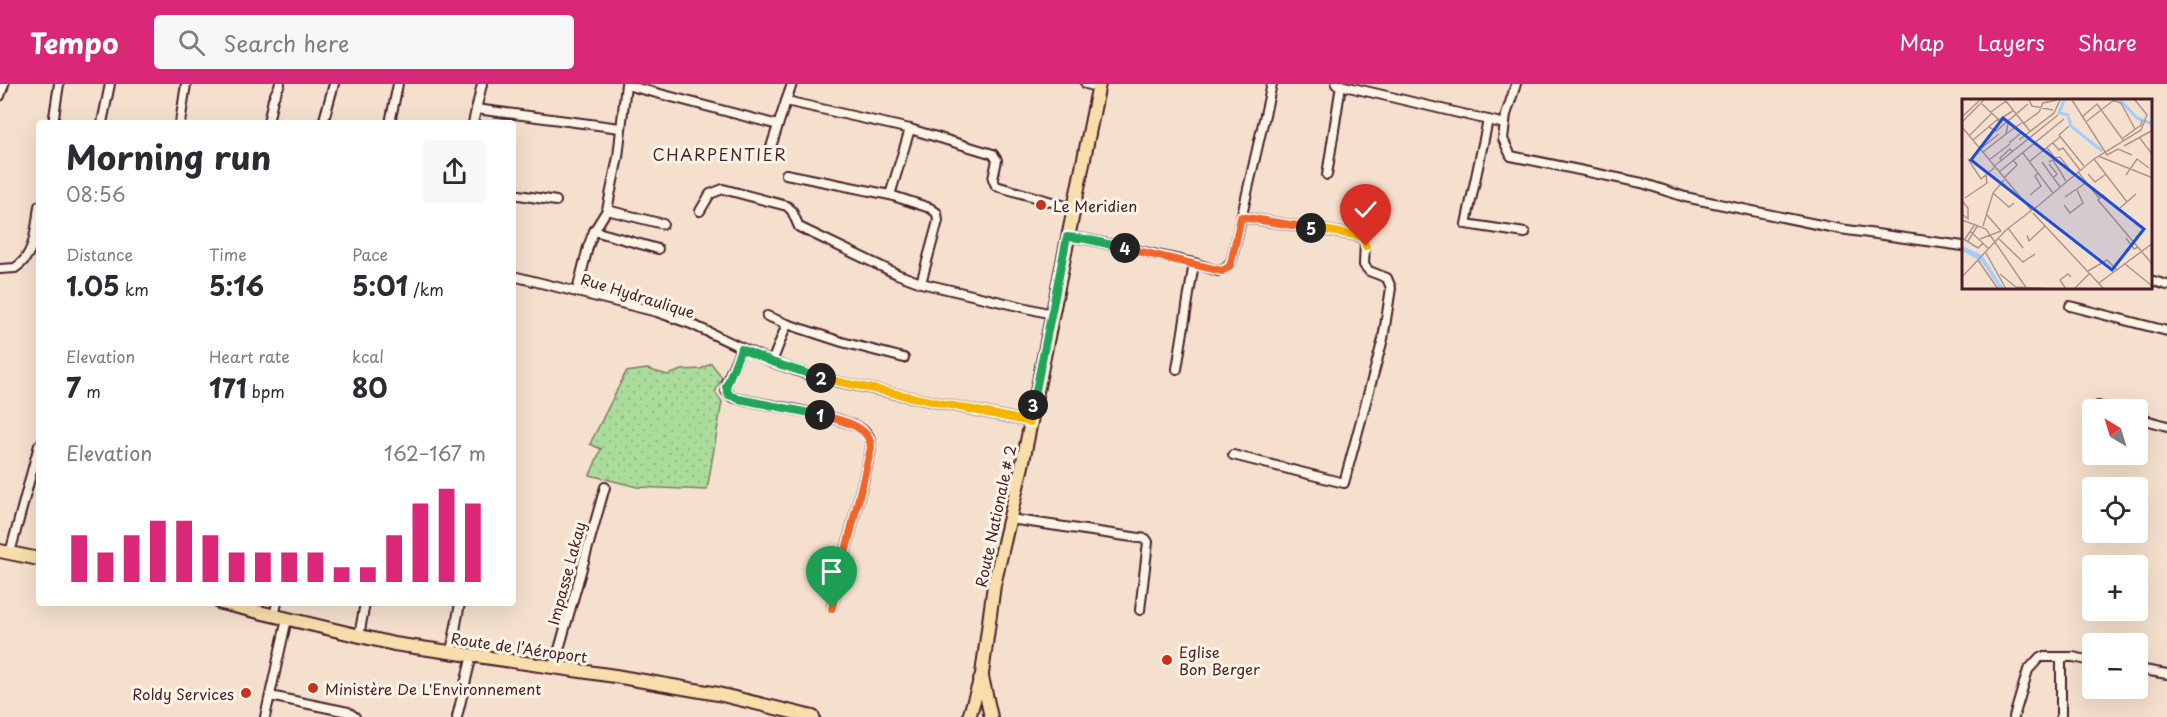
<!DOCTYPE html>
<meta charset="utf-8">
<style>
:root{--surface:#fff;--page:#f7f7f7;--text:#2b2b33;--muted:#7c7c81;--accent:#db2777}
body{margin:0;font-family:"Playpen Sans",sans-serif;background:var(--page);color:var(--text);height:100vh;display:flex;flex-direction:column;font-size:22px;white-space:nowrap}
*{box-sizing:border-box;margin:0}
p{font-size:20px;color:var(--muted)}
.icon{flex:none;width:33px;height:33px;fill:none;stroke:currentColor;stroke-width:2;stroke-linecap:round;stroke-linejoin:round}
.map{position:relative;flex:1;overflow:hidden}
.sheet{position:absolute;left:36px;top:36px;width:480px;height:486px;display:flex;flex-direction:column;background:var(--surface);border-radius:6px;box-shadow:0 6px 24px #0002}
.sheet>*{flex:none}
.needle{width:39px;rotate:322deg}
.buttons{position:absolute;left:2082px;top:315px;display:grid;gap:12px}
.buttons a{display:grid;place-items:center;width:66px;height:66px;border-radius:6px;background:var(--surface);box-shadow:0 6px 24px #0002;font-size:30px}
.pin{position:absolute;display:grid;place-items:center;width:51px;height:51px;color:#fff;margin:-62px -26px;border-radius:50% 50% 50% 0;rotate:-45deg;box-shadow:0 0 6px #0007}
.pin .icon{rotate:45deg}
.km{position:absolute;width:30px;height:30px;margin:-15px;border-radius:50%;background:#222;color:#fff;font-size:16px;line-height:30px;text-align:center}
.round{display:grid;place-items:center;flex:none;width:63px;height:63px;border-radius:6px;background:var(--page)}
.headline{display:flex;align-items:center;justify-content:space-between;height:102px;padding:0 30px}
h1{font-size:33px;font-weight:700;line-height:45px}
.figures{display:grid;grid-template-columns:repeat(3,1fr);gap:9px;height:102px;padding:6px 30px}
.figures div{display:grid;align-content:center}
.figures b{font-size:26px;font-weight:700}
.figures small{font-size:16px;font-weight:400}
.figures p{font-size:16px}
.chart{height:168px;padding:12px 30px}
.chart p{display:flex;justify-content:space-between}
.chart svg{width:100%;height:108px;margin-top:6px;stroke:var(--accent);stroke-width:6}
header{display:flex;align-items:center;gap:36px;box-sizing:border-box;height:84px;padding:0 30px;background:var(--accent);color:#fff}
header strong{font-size:28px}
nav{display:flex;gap:33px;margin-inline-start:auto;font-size:21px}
.search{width:420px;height:54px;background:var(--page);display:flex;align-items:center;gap:15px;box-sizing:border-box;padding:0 21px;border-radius:6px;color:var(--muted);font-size:22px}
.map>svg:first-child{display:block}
.park{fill:url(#park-dots);stroke:#7b7e64;stroke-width:1.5}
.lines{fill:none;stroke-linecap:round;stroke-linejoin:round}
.minor-casing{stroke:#4a1f2b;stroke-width:12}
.primary-casing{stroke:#4a1f2b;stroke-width:16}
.minor{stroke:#fcf5e5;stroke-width:8}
.primary{stroke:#f8deab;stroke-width:12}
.split-1-casing{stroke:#fff;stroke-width:12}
.split-2-casing{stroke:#fff;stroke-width:12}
.split-3-casing{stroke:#fff;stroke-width:12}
.split-4-casing{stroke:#fff;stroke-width:12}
.split-5-casing{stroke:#fff;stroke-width:12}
.split-6-casing{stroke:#fff;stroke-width:12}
.split-1{stroke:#f0652b;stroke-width:8}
.split-2{stroke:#22a559;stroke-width:8}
.split-3{stroke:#f5b400;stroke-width:8}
.split-4{stroke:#22a559;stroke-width:8}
.split-5{stroke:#f0652b;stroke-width:8}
.split-6{stroke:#f5b400;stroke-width:8}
.poi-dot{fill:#c8321e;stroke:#fcf5e5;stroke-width:2}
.labels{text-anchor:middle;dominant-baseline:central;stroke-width:6;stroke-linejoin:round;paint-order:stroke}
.poi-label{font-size:15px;fill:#4a1f2b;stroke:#fcf5e5;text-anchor:start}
.street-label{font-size:15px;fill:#4a1f2b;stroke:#fcf5e5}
.neighbourhood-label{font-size:16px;letter-spacing:1.5px;fill:#4a1f2b;stroke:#fcf5e5}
.inset-river{fill:none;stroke:#a1cefc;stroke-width:3}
.inset-road{fill:none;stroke:#b1938d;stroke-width:1.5}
.view{fill:#1d4ed8;fill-opacity:0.15;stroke:#1d4ed8;stroke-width:3}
.inset-edge{fill:none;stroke:#4a1f2b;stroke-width:3}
</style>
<header>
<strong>Tempo</strong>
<div class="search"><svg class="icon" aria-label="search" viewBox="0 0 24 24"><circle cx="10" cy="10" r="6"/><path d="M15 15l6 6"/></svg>Search here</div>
<nav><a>Map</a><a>Layers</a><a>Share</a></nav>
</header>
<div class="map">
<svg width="2167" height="633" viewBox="0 0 2167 633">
<defs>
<pattern id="park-dots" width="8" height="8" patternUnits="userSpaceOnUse" patternTransform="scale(1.5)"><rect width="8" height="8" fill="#acdc9c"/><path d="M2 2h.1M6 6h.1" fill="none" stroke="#96bc87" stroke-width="1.8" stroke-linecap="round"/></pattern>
</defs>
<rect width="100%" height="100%" fill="#f5e0ce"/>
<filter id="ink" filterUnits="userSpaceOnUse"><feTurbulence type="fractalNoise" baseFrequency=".0167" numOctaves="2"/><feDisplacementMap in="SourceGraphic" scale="12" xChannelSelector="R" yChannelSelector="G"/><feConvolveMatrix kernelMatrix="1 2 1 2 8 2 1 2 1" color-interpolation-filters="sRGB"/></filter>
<g filter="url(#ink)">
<polygon class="park" points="711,279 722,293 715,308 722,318 707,406 637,403 590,391 601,365 590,360 626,288 647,285 668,291 682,286 701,285"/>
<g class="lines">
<g class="minor-casing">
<g id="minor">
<polyline points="1086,0 1098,3"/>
<polyline points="1336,0 1505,40"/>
<polyline points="1516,0 1506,31 1503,55 1511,72 1642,99 1685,113 1840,145 1963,162"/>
<polyline points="626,1 778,41"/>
<polyline points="0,12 4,0"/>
<polyline points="786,17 792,0"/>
<polyline points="476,25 620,44"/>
<polyline points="1488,36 1466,140 1525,149"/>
<polyline points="53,39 59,0"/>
<polyline points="102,39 110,0"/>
<polyline points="180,39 186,0"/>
<polyline points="268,39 273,15 280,0"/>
<polyline points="323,39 334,0"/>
<polyline points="390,39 398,0"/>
<polyline points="473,39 482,0"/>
<polyline points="769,69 786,17 910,45 993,70 997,76 993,95 996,102 1073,124"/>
<polyline points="786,90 890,111 930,124 937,129 938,137 921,199"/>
<polyline points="1327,91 1341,1"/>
<polyline points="513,110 556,117"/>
<polyline points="890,111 910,45"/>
<polyline points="607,126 663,140"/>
<polyline points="700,127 710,110 723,105 787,122 792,127 799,143 897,190 921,199 1052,230"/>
<polyline points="594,147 658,165"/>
<polyline points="1067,153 1086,155 1194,179"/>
<path d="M0,185L15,184C35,172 36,144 39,122"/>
<polyline points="513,192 657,228 691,240 772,278 815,293 1030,338"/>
<polyline points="2150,196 2167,201"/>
<polyline points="577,207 588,163 594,147 607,126 618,73 626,0"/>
<polyline points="2070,222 2167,247"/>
<polyline points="767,232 787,240"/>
<path d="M741,265L727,297L726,307L732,313C758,321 855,331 868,351C871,355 871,360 871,365L832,523"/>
<polyline points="772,278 787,240 842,258 904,274"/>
<polyline points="1177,285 1194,179 1218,187 1225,185 1231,179 1272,0"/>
<polyline points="2098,322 2110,326"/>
<polyline points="2138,334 2167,342"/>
<polyline points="1233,371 1344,399 1383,255 1391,204 1387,194 1369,187 1364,181 1365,158 1360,152 1241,133"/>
<polyline points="1010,435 1146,455 1148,458 1140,526"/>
<polyline points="10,469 39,361"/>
<polyline points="274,532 277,519"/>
<polyline points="359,552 365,519"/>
<polyline points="451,568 460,519"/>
<polyline points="554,583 605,403"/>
<polyline points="2138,585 2167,590"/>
<polyline points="270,612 348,628 355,633"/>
<polyline points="265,633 287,535"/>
<polyline points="457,633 472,571"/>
<polyline points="2014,633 2028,586 2040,573 2073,573 2092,577"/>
<polyline points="2061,633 2061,573"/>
</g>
</g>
<g class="primary-casing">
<g id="primary">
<polyline points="0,467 39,475"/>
<polyline points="221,519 394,560 615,592 718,610 813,633"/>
<polyline points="982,593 991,633"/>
<polyline points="969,633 982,590 994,501 1022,382 1099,0"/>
</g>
</g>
<use href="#minor" class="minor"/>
<use href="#primary" class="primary"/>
</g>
</g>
<g class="lines" filter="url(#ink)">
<g class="split-1-casing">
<path id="split-1" d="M820,331C839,336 871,341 871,364L832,524"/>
</g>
<g class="split-2-casing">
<polyline id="split-2" points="820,331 739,315 729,311 726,303 741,265 772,278 821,294"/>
</g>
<g class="split-3-casing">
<polyline id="split-3" points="821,294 1030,338 1033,321"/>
</g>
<g class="split-4-casing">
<polyline id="split-4" points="1033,321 1067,153 1086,155 1125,164"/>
</g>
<g class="split-5-casing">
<polyline id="split-5" points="1125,164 1222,187 1229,183 1231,179 1241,133 1311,144"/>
</g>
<g class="split-6-casing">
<polyline id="split-6" points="1311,144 1360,152 1365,158 1366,162"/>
</g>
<use href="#split-1" class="split-1"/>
<use href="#split-2" class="split-2"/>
<use href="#split-3" class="split-3"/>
<use href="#split-4" class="split-4"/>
<use href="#split-5" class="split-5"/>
<use href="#split-6" class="split-6"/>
</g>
<g class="poi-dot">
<circle cx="1041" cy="121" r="6"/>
<circle cx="1167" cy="576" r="6"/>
<circle cx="313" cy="604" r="6"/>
<circle cx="246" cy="609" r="6"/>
</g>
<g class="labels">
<g class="poi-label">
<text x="1053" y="121">Le Meridien</text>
<text x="1179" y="567">Eglise<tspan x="1179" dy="17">Bon Berger</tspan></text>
<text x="325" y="604">Ministère De L'Environnement</text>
<text x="234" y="609" text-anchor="end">Roldy Services</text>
</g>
<g class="street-label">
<text transform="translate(638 211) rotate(17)">Rue Hydraulique</text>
<text transform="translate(995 432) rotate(-78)">Route Nationale # 2</text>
<text transform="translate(566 489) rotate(-75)">Impasse Lakay</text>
<text transform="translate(519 563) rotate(8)">Route de l’Aéroport</text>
</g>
<g class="neighbourhood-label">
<text x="720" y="70">CHARPENTIER</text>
</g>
</g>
<g transform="translate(1962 15)">
<rect width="190" height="190" fill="#f5e0ce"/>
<path d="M0,147L20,156L42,190H38L20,163L0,152Z" fill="#a1cefc"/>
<path class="inset-river" d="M102,1L97,14L106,16L109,27L140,52M158,1L175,19L191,25"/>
<path class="inset-road" d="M43,1L68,32M67,1L70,7L91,11M110,1L145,56L156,50L170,56M151,1L159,4L173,30M29,13L44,2M1,17L18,1M121,17L135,5L161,41M35,22L52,11M125,22L152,1M0,23L22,1M62,24L77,13L81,4L95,1M107,27L97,36L122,67M0,28L70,112M27,28L34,32L66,5M44,35L61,23M8,36L30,14M177,38L190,55M161,39L179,26L180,21M11,41L36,20L20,5M57,41L92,14L98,1M47,44L59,34L63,35M91,44L97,51L101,49L118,71M162,47L191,31M85,49L93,59L98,58L112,76M18,50L37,35M21,53L44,35L47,20M61,54L91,94M136,57L191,79M6,60L19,80L32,69M132,60L165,103M27,61L48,45M39,62L38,59L48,50L51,53M68,62L98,38M80,63L98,88M87,63L91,61L104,82M87,65L95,75L91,79M31,68L96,16M37,73L102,20M116,73L137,99M126,75L133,83L144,75M164,76L175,60L187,69M42,79L55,66L51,61M31,94L47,108L52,104M68,96L79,87L73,77L76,74M103,98L125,83M3,99L25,84L24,76M145,100L141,96L136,101L191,166M0,102L6,109V120L0,115M102,106L108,114L121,104L115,91M158,109L174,95M71,111L132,60L179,31L185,16L173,1M71,114L142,190M25,116L39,132M0,121L24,130L65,190M21,127L31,94L42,81M46,129L61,149M8,132L27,150M65,136L67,142L83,127M0,139L16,149L21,144M164,139L172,150L176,148M3,140L13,125M18,140L39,132M37,140L61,163L73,155M6,142L16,126M24,154L44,190M16,161L36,190M163,165L189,186M126,172L145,161L155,171M38,175L55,189M0,178L44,131L70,111M137,184L191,144M55,188L92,190M104,190L98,181L106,175L109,178M112,190L128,174"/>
<path class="view" d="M41,19L182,130L150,171L9,61Z"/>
<rect width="190" height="190" class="inset-edge"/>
</g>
</svg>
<div class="buttons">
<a><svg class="needle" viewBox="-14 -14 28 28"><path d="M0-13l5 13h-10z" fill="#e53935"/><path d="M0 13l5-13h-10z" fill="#7c7c81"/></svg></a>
<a><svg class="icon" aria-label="locate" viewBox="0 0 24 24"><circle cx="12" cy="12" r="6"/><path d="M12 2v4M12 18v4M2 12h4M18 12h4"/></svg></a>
<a>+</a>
<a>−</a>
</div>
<div class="pin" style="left:832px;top:524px;background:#1e9e55"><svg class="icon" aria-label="arrive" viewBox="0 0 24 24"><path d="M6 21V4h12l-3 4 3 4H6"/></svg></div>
<div class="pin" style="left:1366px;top:162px;background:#d93025"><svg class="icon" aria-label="check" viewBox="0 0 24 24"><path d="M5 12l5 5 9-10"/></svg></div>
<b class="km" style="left:820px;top:331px">1</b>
<b class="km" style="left:821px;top:294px">2</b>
<b class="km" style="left:1033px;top:321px">3</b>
<b class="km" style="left:1125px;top:164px">4</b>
<b class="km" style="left:1311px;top:144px">5</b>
<section class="sheet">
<div class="headline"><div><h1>Morning run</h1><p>08:56</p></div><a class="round"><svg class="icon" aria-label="share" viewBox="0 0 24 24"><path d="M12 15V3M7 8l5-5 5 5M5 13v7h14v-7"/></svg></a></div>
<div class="figures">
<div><p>Distance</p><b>1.05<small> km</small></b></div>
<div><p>Time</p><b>5:16</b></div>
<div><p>Pace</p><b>5:01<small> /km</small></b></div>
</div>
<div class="figures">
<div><p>Elevation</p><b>7<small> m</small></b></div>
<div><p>Heart rate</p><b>171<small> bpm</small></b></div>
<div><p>kcal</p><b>80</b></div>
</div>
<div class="chart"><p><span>Elevation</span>162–167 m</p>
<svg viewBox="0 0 160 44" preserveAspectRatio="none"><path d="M5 44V25M15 44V32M25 44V25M35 44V19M45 44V19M55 44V25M65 44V32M75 44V32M85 44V32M95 44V32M105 44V38M115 44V38M125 44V25M135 44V12M145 44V6M155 44V12"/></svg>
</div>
</section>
</div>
